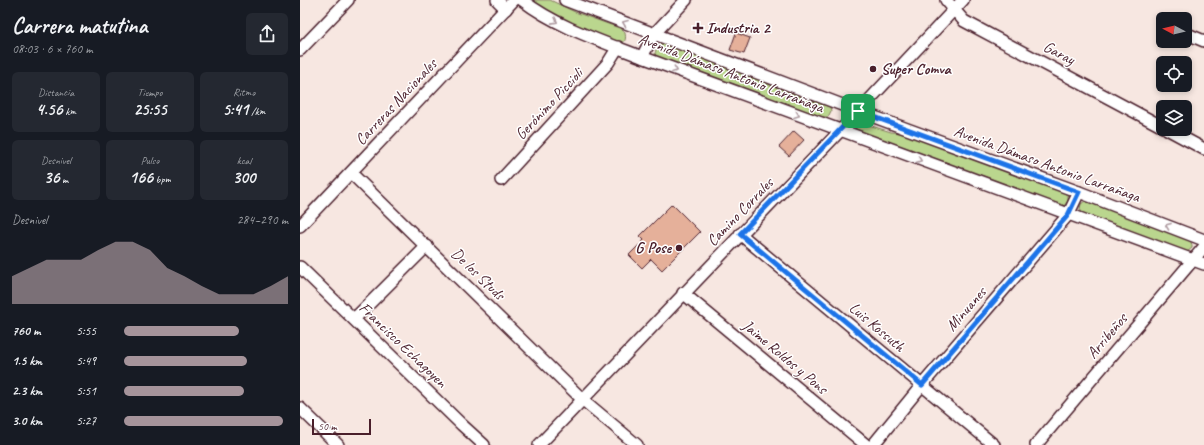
<!DOCTYPE html>
<html lang="es">
<meta charset="utf-8">
<style>
:root{--surface:#171b24;--page:#242831;--text:#f1f3f6;--muted:#9ea1a6;--accent:#a6949b}
body{margin:0;font-family:Caveat,sans-serif;background:var(--page);color:var(--text);height:100vh;display:flex;flex-direction:column;font-size:15px;white-space:nowrap}
*{box-sizing:border-box;margin:0}
p{font-size:13px;color:var(--muted)}
.icon{flex:none;width:22px;height:22px;fill:none;stroke:currentColor;stroke-width:2;stroke-linecap:round;stroke-linejoin:round}
.map{position:relative;flex:1;overflow:hidden}
.details{display:flex;flex-direction:column;background:var(--surface);width:300px}
.details>*{flex:none}
.needle{width:26px;rotate:277deg}
.buttons{position:absolute;left:856px;top:12px;display:grid;gap:8px}
.buttons a{display:grid;place-items:center;width:36px;height:36px;border-radius:6px;background:var(--surface);box-shadow:0 2px 6px #0003;font-size:20px}
.scale{position:absolute;left:12px;bottom:10px;width:59px;box-sizing:border-box;padding-left:4px;border:2px solid #4a1f2b;border-top:0;font-size:11px;line-height:14px;white-space:nowrap;color:#4a1f2b;-webkit-text-stroke:3px #fff;paint-order:stroke}
.pin{position:absolute;display:grid;place-items:center;width:34px;height:34px;color:#fff;margin:-17px;border-radius:8px;box-shadow:0 2px 6px #0006}
.round{display:grid;place-items:center;flex:none;width:42px;height:42px;border-radius:6px;background:var(--page)}
.headline{display:flex;align-items:center;justify-content:space-between;height:68px;padding:0 12px}
h1{font-size:22px;font-weight:700;line-height:30px}
.stats{display:grid;grid-template-columns:repeat(3,1fr);gap:6px;height:68px;padding:4px 12px}
.stats div{display:grid;align-content:center;border-radius:6px;background:var(--page);text-align:center}
.stats b{font-size:17px;font-weight:700}
.stats small{font-size:11px;font-weight:400}
.stats p{font-size:11px}
.chart{height:112px;padding:8px 12px}
.chart p{display:flex;justify-content:space-between}
.chart svg{width:100%;height:72px;margin-top:4px;fill:var(--accent);opacity:.7}
ul{padding:0 12px;list-style:none;font-size:13px}
li{display:grid;grid-template-columns:64px 48px 1fr;align-items:center;height:30px}
li i{height:10px;border-radius:5px;background:var(--accent)}
main{display:flex;flex:1;min-height:0}
.map>svg:first-child{display:block}
.green{fill:#bad68e;stroke:#827a5c}
.building{fill:#e5b09a;stroke:#4a1f2b}
.lines{fill:none;stroke-linecap:round;stroke-linejoin:round}
.minor-casing{stroke:#4a1f2b;stroke-width:14}
.minor{stroke:#fff;stroke-width:11}
.oneway{stroke:#ae9aa0}
.route-casing{stroke:#fff;stroke-width:8}
.route{stroke:#1a73e8;stroke-width:5}
.poi-dot{fill:#4a1f2b;stroke:#fff;stroke-width:1.5}
.labels{text-anchor:middle;dominant-baseline:central;stroke-width:3;stroke-linejoin:round;paint-order:stroke}
.poi-label{font-size:16px;font-weight:bold;fill:#4a1f2b;stroke:#fff;text-anchor:start}
.street-label{font-size:16px;fill:#4a1f2b;stroke:#fff}
</style>
<main>
<section class="details">
<div class="headline"><div><h1>Carrera matutina</h1><p>08:03 · 6 × 760 m</p></div><a class="round"><svg class="icon" aria-label="share" viewBox="0 0 24 24"><path d="M12 15V3M7 8l5-5 5 5M5 13v7h14v-7"/></svg></a></div>
<div class="stats">
<div><p>Distancia</p><b>4.56<small> km</small></b></div>
<div><p>Tiempo</p><b>25:55</b></div>
<div><p>Ritmo</p><b>5:41<small> /km</small></b></div>
</div>
<div class="stats">
<div><p>Desnivel</p><b>36<small> m</small></b></div>
<div><p>Pulso</p><b>166<small> bpm</small></b></div>
<div><p>kcal</p><b>300</b></div>
</div>
<div class="chart"><p><span>Desnivel</span>284–290 m</p>
<svg viewBox="0 0 160 44" preserveAspectRatio="none"><path d="M0 44V27L10 22L20 17L30 17L40 17L50 11L60 6L70 6L80 11L90 22L100 27L110 33L120 38L130 38L140 38L150 33L160 27V44z"/></svg>
</div>
<ul>
<li><b>760 m</b>5:55<i style="width:70%"></i></li>
<li><b>1.5 km</b>5:49<i style="width:75%"></i></li>
<li><b>2.3 km</b>5:51<i style="width:73%"></i></li>
<li><b>3.0 km</b>5:27<i style="width:97%"></i></li>
</ul>
</section>
<div class="map">
<svg width="904" height="445" viewBox="0 0 904 445">
<rect width="100%" height="100%" fill="#f7e7e1"/>
<filter id="ink" filterUnits="userSpaceOnUse"><feTurbulence type="fractalNoise" baseFrequency=".025" numOctaves="2"/><feDisplacementMap in="SourceGraphic" scale="8" xChannelSelector="R" yChannelSelector="G"/><feConvolveMatrix kernelMatrix="1 2 1 2 8 2 1 2 1" color-interpolation-filters="sRGB"/></filter>
<g filter="url(#ink)">
<g class="green">
<path d="M229,0H250L275,12L322,29L325,33C326,38 326,42 321,43L279,28Z"/>
<path d="M360,44H365L530,107L531,111L528,117H522L358,57L355,54C356,50 356,47 360,44Z"/>
<polygon points="557,123 562,123 591,132 601,133 758,190 763,192 768,196 768,201 764,206 760,206 558,131 556,129 555,126"/>
<polygon points="785,201 791,203 890,240 892,245 892,248 887,252 786,215 782,213 780,209 781,204"/>
</g>
<g class="building">
<polygon points="436,33 450,38 444,54 430,50"/>
<polygon points="494,131 504,140 489,156 479,147"/>
<polygon points="372,204 400,232 362,270 351,259 342,268 329,255 344,240 340,236"/>
</g>
<g class="lines">
<g class="minor-casing">
<g id="minor">
<polyline points="197,0 206,9"/>
<path d="M222,0C257,27 301,41 342,57L904,264"/>
<polyline points="265,0 558,111 779,192 904,240"/>
<polyline points="646,0 664,21 863,127"/>
<polyline points="885,33 904,41"/>
<polyline points="0,50 48,0"/>
<polyline points="342,57 354,34 386,0"/>
<polyline points="867,129 904,149"/>
<polyline points="51,173 282,399 337,445"/>
<polyline points="201,180 308,63 318,47"/>
<polyline points="0,226 214,0"/>
<polyline points="440,234 694,445"/>
<polyline points="0,267 162,425 184,445"/>
<polyline points="383,293 566,445"/>
<polyline points="54,319 127,246"/>
<polyline points="0,408 38,445"/>
<polyline points="239,445 540,131 663,0"/>
<polyline points="573,445 622,385 768,215 779,192"/>
<polyline points="736,445 904,247"/>
</g>
</g>
<use href="#minor" class="minor"/>
</g>
<defs><path id="oneway-chevron" d="M-2-3.5L2.5 0L-2 3.5" fill="none" stroke-width="1.6" stroke-linecap="round" stroke-linejoin="round"/></defs>
<g class="oneway">
<use href="#oneway-chevron" transform="translate(255 21) rotate(28)"/>
<use href="#oneway-chevron" transform="translate(325 23) rotate(-159)"/>
<use href="#oneway-chevron" transform="translate(375 70) rotate(20)"/>
<use href="#oneway-chevron" transform="translate(497 115) rotate(20)"/>
<use href="#oneway-chevron" transform="translate(619 160) rotate(20)"/>
<use href="#oneway-chevron" transform="translate(868 226) rotate(-159)"/>
</g>
</g>
<g class="lines" filter="url(#ink)">
<g class="route-casing">
<polygon id="route" points="558,111 779,192 768,215 622,385 440,234"/>
</g>
<use href="#route" class="route"/>
</g>
<g class="poi-dot">
<path d="M396 22h4v4h4v4h-4v4h-4v-4h-4v-4h4z"/>
<circle cx="573" cy="69" r="4"/>
<circle cx="379" cy="248" r="4"/>
</g>
<g class="labels">
<g class="poi-label">
<text x="406" y="28">Industria 2</text>
<text x="581" y="69">Super Comva</text>
<text x="371" y="248" text-anchor="end">G Pose</text>
</g>
<g class="street-label">
<text transform="translate(759 53) rotate(28)">Garay</text>
<text transform="translate(431 73) rotate(21)">Avenida Dámaso Antonio Larrañaga</text>
<text transform="translate(96 102) rotate(-47)">Carreras Nacionales</text>
<text transform="translate(249 104) rotate(-47)">Gerónimo Piccioli</text>
<text transform="translate(747 164) rotate(20)">Avenida Dámaso Antonio Larrañaga</text>
<text transform="translate(440 212) rotate(-46)">Camino Corrales</text>
<text transform="translate(178 274) rotate(44)">De los Studs</text>
<text transform="translate(666 309) rotate(-49)">Minuanes</text>
<text transform="translate(577 327) rotate(40)">Luis Kossuth</text>
<text transform="translate(807 336) rotate(-50)">Arribeños</text>
<text transform="translate(103 345) rotate(44)">Francisco Echagoyen</text>
<text transform="translate(485 357) rotate(40)">Jaime Roldos y Pons</text>
</g>
</g>
</svg>
<div class="buttons">
<a><svg class="needle" viewBox="-14 -14 28 28"><path d="M0-13l5 13h-10z" fill="#e53935"/><path d="M0 13l5-13h-10z" fill="#9ea1a6"/></svg></a>
<a><svg class="icon" aria-label="locate" viewBox="0 0 24 24"><circle cx="12" cy="12" r="6"/><path d="M12 2v4M12 18v4M2 12h4M18 12h4"/></svg></a>
<a><svg class="icon" aria-label="layers" viewBox="0 0 24 24"><path d="M12 4l9 5-9 5-9-5zM3 14l9 5 9-5"/></svg></a>
</div>
<div class="scale">50 m</div>
<div class="pin" style="left:558px;top:111px;background:#1e9e55"><svg class="icon" aria-label="arrive" viewBox="0 0 24 24"><path d="M6 21V4h12l-3 4 3 4H6"/></svg></div>
</div>
</main>
